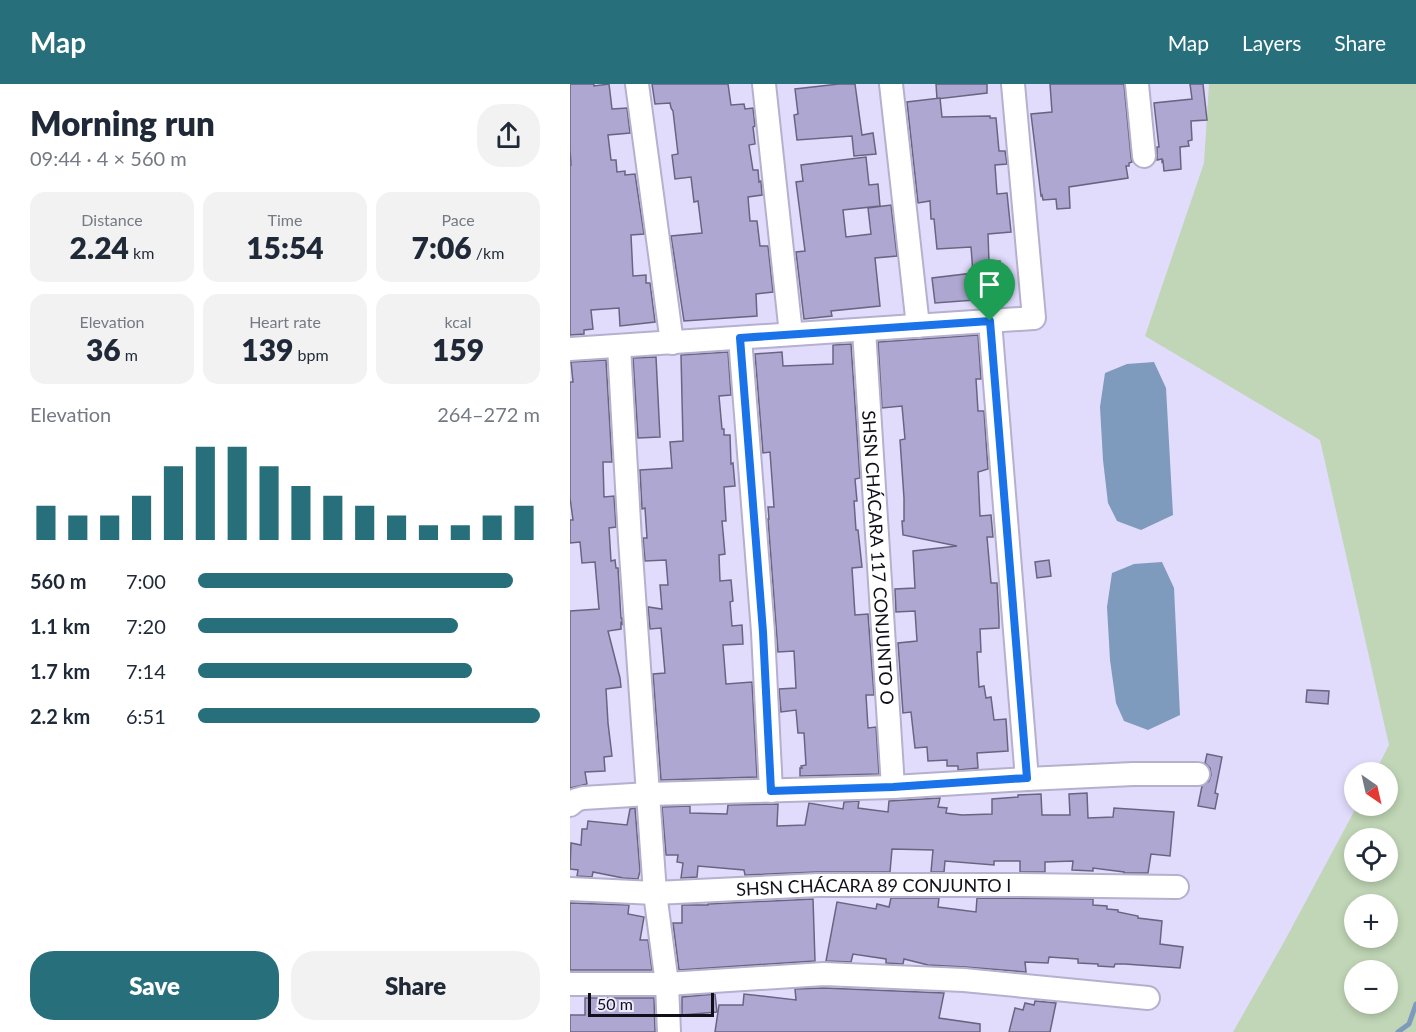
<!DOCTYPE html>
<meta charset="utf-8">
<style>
:root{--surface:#fff;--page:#f2f2f3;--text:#1f2937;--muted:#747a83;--accent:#286f7c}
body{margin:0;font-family:Lato,sans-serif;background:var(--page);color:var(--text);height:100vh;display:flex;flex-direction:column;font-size:22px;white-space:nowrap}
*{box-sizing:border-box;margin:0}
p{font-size:20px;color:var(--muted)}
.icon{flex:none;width:33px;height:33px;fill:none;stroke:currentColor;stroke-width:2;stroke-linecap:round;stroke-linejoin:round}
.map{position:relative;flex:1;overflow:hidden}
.side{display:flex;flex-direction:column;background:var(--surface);width:570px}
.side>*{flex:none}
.needle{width:39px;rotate:146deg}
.controls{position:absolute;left:774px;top:678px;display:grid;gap:12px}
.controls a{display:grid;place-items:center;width:54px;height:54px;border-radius:50%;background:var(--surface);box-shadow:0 3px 9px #0003;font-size:30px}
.scale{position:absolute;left:18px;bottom:15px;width:126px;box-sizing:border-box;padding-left:6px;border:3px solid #110f1a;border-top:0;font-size:16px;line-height:21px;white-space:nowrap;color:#110f1a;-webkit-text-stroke:4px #eeebfe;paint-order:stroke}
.pin{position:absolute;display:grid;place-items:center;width:51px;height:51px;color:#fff;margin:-62px -26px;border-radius:50% 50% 50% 0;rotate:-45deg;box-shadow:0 0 6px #0007}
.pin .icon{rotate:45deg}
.round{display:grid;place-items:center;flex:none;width:63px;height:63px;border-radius:24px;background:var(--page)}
.summary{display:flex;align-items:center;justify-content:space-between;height:102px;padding:0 30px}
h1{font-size:33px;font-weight:800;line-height:45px}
.figures{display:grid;grid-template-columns:repeat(3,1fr);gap:9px;height:102px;padding:6px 30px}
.figures div{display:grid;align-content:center;border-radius:15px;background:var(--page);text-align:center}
.figures b{font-size:30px;font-weight:800}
.figures small{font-size:16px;font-weight:400}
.figures p{font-size:16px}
.chart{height:168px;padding:12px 30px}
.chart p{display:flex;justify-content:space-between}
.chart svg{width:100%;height:108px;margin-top:6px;stroke:var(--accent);stroke-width:6}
.action{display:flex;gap:12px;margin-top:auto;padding:12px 30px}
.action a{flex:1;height:69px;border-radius:24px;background:var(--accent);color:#fff;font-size:24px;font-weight:800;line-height:69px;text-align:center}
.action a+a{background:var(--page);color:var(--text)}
ul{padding:0 30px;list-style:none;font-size:20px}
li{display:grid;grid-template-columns:96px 72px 1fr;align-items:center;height:45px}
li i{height:15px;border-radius:8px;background:var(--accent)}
header{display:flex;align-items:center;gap:36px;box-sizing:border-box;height:84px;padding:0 30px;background:var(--accent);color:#fff}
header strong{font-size:28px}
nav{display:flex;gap:33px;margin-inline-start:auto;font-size:21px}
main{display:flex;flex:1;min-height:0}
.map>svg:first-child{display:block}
.green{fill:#c0d6b6;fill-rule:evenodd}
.water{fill:#7e9abd}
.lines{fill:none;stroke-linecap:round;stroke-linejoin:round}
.stream{stroke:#7e9abd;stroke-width:5}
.building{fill:#aea7d1;stroke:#696580;stroke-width:1.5}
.minor-casing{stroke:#b4b0ce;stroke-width:26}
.minor{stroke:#fff;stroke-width:22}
.route-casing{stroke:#fff;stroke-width:12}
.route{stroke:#1a73e8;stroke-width:8}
.labels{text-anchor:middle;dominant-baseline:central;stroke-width:6;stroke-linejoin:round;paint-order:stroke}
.street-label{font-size:18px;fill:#110f1a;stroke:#eeebfe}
</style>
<header>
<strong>Map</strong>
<nav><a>Map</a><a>Layers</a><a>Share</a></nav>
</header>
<main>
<section class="side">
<div class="summary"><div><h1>Morning run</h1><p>09:44 · 4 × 560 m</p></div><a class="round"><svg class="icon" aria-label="share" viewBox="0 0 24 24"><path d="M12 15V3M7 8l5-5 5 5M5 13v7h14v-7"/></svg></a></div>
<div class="figures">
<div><p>Distance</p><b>2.24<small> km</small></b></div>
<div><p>Time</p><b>15:54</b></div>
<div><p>Pace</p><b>7:06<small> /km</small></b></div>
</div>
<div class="figures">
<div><p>Elevation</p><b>36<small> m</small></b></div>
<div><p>Heart rate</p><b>139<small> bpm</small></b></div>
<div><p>kcal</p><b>159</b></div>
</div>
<div class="chart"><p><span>Elevation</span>264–272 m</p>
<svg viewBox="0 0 160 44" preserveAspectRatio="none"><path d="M5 44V30M15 44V34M25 44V34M35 44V26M45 44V14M55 44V6M65 44V6M75 44V14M85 44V22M95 44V26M105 44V30M115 44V34M125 44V38M135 44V38M145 44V34M155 44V30"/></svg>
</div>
<ul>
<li><b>560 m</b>7:00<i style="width:92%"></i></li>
<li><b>1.1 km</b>7:20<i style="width:76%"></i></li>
<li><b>1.7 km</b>7:14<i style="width:80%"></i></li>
<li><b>2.2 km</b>6:51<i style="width:100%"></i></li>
</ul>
<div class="action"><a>Save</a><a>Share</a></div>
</section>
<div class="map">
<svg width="846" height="948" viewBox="0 0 846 948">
<rect width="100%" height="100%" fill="#e1dcfc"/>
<path class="green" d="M639,0H846V948H663L714,858L787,722H818V688H805L819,661L750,356L575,252L634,79ZM784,754H818V788H784ZM784,820H818V854H784ZM784,886H818V920H784Z"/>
<g class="water">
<polygon points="584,278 596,304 603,431 571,446 547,437 538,419 533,376 530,323 535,289 557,280"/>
<polygon points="592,478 604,504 610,631 578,646 554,637 546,619 540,576 537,523 542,489 564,480"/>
</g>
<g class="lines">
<polyline class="stream" points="828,948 839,940 846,920"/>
</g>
<g class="building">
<polygon points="0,0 24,0 24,2 39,0 42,25 57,24 60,49 38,51 41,76 46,76 47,88 55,87 55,91 65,90 74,150 61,151 63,192 76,191 76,199 80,199 85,238 50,242 49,224 21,226 23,245 14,246 14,250 0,251 0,81 1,81 0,66"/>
<polygon points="82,0 158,0 161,21 174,20 175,25 183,24 185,42 183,43 185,60 179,61 183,86 188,86 189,98 191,97 192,111 178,113 180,137 187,137 190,162 198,162 203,208 186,210 187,232 114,237 101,152 132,149 128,117 124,118 121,93 105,95 102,71 108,70 103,27 101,24 100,19 85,20"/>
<polygon points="269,0 285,0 292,51 303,49 306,70 284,72 282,52 227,56 224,31 228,30 225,5"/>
<polygon points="366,0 417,0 417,9 367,15"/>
<polygon points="480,0 554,0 561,73 562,78 559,79 559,82 556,82 558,94 499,103 500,124 487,125 486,115 473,116 472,111 471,112 461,30 482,28"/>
<polygon points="620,0 633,0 637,36 621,37 622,56 618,57 619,62 610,63 611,85 594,87 593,77 592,78 592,75 587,76 587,63 589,63 584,19 622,15"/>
<polygon points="370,14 372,33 420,32 420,34 426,34 429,67 435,67 437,80 425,81 427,110 437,109 441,148 418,150 419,178 430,177 432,214 365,219 362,194 403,189 401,163 367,165 364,135 361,135 360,117 348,119 337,18"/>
<polygon points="296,73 299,101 308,100 310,122 273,126 276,153 301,150 298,124 321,121 327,172 305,174 310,222 261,227 262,232 234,235 226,168 235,167 226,98 233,97 231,81"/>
<polygon points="408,251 411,295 406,295 408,327 414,327 418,385 408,388 410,432 421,431 423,453 417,453 421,499 427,499 429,534 429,544 410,545 411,568 407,568 409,603 414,602 416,614 421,613 424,636 436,635 438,667 407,669 408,684 388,686 388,682 377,682 377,676 358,677 357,663 345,664 341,628 333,629 328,559 347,557 345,527 326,528 325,505 345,504 343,467 387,462 333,451 332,437 334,437 334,414 330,356 335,355 332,322 312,324 308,258"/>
<polygon points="281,260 290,394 285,395 287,417 284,417 286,446 288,446 292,483 282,484 285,531 298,530 304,611 296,611 298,644 306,643 309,690 230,692 230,684 232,684 231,682 236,681 234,649 228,649 226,626 211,628 209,605 226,604 224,567 208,568 198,435 199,435 198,423 204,423 200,368 193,369 185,270 212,268 213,282 263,280 263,261"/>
<polygon points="158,268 161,311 149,312 152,345 154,345 154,351 160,351 161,380 163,379 165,402 154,403 156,437 152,437 155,470 149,471 150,497 161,496 163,517 160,518 162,542 172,541 173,560 153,561 156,600 182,598 187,693 91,696 83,590 95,589 91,544 80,545 78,523 92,525 90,501 98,501 96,476 75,477 73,454 77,454 75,424 72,425 70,386 102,384 100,358 113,357 111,271"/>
<polygon points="86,273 90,353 68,354 63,274"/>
<polygon points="36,276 42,378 33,378 34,413 44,412 46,443 39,444 41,477 45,476 46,484 48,484 51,534 52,534 52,540 51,539 51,545 38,547 50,594 51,603 36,605 38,639 42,672 34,673 35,687 15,688 17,700 0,704 0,527 29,525 25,478 12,479 10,458 0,459 0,436 3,436 0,414 0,298 3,298 1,278"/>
<polygon points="479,476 481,492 467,494 465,478"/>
<polygon points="737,606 759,607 758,620 736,618"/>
<polygon points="637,670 652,673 645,709 648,710 645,725 628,722 632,702 639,697 641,691 640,684 635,679"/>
<polygon points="517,709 518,734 543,733 544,724 604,728 600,772 581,770 578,789 554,789 554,788 523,784 523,787 502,786 503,777 475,778 475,788 450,788 450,777 424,777 424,781 375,777 374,788 361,788 363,766 322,765 320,788 247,788 175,791 174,786 128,782 127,793 111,794 113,779 107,778 108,771 96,771 92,723 120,722 120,729 157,730 158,721 208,720 207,742 235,741 239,719 273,725 274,718 289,717 288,724 318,728 319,717 370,714 368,723 377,724 376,729 392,731 422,730 422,715 448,713 448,711 471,710 472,731 500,731 499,710"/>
<polygon points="65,724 70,787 68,795 53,794 23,788 22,793 7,792 8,786 0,785 1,759 11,761 12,745 17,745 18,737 57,741 60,725"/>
<polygon points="321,814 369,814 368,823 406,828 407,814 523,815 523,821 537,822 537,825 548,826 548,828 568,832 568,834 592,837 590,860 613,863 610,884 555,880 545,880 544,883 528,882 528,880 508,879 508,875 479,873 478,879 455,878 456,888 395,883 358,881 334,875 333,880 316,879 316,875 283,870 281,878 256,877 267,818 306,825 307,820 319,823"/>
<polygon points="243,815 245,877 109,886 103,839 112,839 112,821 138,821 138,820"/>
<polygon points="0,819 59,821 58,830 74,833 70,856 78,856 82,886 0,886"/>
<polygon points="254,904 374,909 369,934 410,940 410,948 145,948 149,921 173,921 174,910 226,916 225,905"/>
<polygon points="145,910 147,928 112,931 112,913"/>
<polygon points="15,914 84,914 85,948 0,948 0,931 15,931"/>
<polygon points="465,917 486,919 480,948 439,948 445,924 453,926 455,919 464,921"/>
</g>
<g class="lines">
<g class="minor-casing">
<g id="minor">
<polyline points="67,0 102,259"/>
<polyline points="194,0 221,250"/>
<polyline points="321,0 348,242"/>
<polyline points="567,0 574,72"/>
<polyline points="420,237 457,695"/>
<path id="s1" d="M294,246L323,703"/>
<polyline points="170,254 193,548 201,707"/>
<polyline points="49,262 60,456 85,809 97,900 99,948"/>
<polyline points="0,265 464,234 443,0"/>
<polyline points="0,721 6,716 13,714 79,710 323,703 457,695 563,690 628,690"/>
<path id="s2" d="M0,805L85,809L248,801H452L607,803"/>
<polyline points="0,900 97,900 254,890 394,896 578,914"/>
</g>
</g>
<use href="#minor" class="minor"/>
</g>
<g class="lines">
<g class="route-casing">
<polygon id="route" points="420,237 457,694 323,703 201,707 193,548 170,254"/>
</g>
<use href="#route" class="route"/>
</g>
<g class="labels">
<g class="street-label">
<text stroke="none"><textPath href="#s1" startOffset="228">SHSN CHÁCARA 117 CONJUNTO O</textPath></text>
<text stroke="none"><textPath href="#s2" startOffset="304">SHSN CHÁCARA 89 CONJUNTO I</textPath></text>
</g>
</g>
</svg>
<div class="controls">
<a><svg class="needle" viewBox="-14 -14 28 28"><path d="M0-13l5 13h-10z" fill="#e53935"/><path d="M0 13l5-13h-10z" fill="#747a83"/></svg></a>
<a><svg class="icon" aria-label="locate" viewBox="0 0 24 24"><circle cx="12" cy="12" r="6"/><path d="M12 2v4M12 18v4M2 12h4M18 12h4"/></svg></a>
<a>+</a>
<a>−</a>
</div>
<div class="scale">50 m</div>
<div class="pin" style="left:420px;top:237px;background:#1e9e55"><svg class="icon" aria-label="arrive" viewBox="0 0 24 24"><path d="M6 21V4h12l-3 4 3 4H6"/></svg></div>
</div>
</main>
